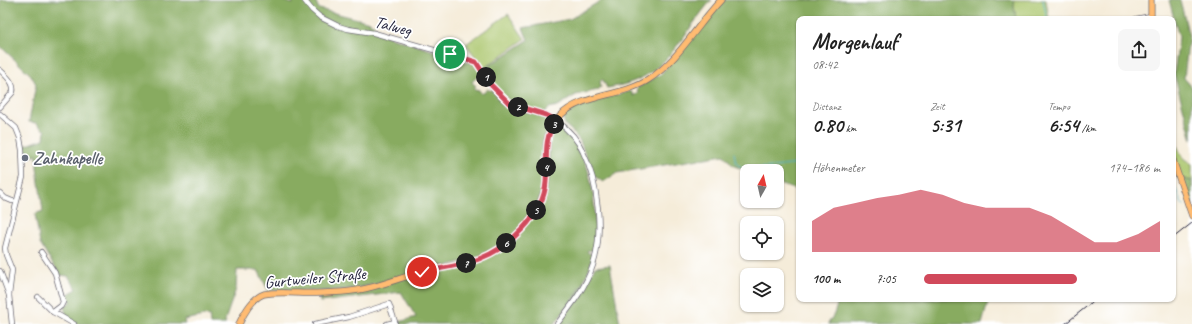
<!DOCTYPE html>
<html lang="de">
<meta charset="utf-8">
<style>
:root{--surface:#fff;--page:#f6f6f6;--text:#222;--muted:#767676;--accent:#d1495b}
body{margin:0;font-family:Caveat,sans-serif;background:var(--page);color:var(--text);height:100vh;display:flex;flex-direction:column;font-size:15px;white-space:nowrap}
*{box-sizing:border-box;margin:0}
p{font-size:13px;color:var(--muted)}
.icon{flex:none;width:22px;height:22px;fill:none;stroke:currentColor;stroke-width:2;stroke-linecap:round;stroke-linejoin:round}
.map{position:relative;flex:1;overflow:hidden}
.sheet{position:absolute;left:796px;top:16px;width:380px;height:286px;display:flex;flex-direction:column;background:var(--surface);border-radius:8px;box-shadow:0 1px 3px #0004}
.sheet>*{flex:none}
.needle{width:26px;rotate:8deg}
.fabs{position:absolute;left:740px;top:164px;display:grid;gap:8px}
.fabs a{display:grid;place-items:center;width:44px;height:44px;border-radius:8px;background:var(--surface);box-shadow:0 1px 3px #0004;font-size:20px}
.pin{position:absolute;display:grid;place-items:center;width:34px;height:34px;color:#fff;margin:-17px;border:2px solid #fff;border-radius:50%;box-shadow:0 1px 4px #0007}
.km{position:absolute;width:20px;height:20px;margin:-10px;border-radius:50%;background:#222;color:#fff;font-size:11px;line-height:20px;text-align:center}
.round{display:grid;place-items:center;flex:none;width:42px;height:42px;border-radius:8px;background:var(--page)}
.overview{display:flex;align-items:center;justify-content:space-between;height:68px;padding:0 16px}
h1{font-size:22px;font-weight:600;line-height:30px}
.stats{display:grid;grid-template-columns:repeat(3,1fr);gap:6px;height:68px;padding:4px 16px}
.stats div{display:grid;align-content:center}
.stats b{font-size:20px;font-weight:600}
.stats small{font-size:11px;font-weight:400}
.stats p{font-size:11px}
.chart{height:112px;padding:8px 16px}
.chart p{display:flex;justify-content:space-between}
.chart svg{width:100%;height:72px;margin-top:4px;fill:var(--accent);opacity:.7}
ul{padding:0 16px;list-style:none;font-size:13px}
li{display:grid;grid-template-columns:64px 48px 1fr;align-items:center;height:30px}
li i{height:10px;border-radius:5px;background:var(--accent)}
.map>svg:first-child{display:block}
.green{fill:#abc66d;stroke:#667454}
.forest{fill:#88ab60;stroke:#55664e}
.lines{fill:none;stroke-linecap:round;stroke-linejoin:round}
.stream{stroke:#4ab0c9;stroke-width:1}
.minor-casing{stroke:#6c6972;stroke-width:6}
.major-casing{stroke:#6c6972;stroke-width:7}
.minor{stroke:#fff;stroke-width:4.5}
.major{stroke:#ffbb71;stroke-width:5.5}
.rail{stroke:#22223b;stroke-width:1}
.route-casing{stroke:#fff;stroke-width:8}
.route{stroke:#d1495b;stroke-width:5}
.worship-dot{fill:#6b7280;stroke:#fff;stroke-width:1.5}
.labels{text-anchor:middle;dominant-baseline:central;stroke-width:3.5;stroke-linejoin:round;paint-order:stroke}
.street-label{font-size:17px;fill:#22223b;stroke:#fff}
.worship-label{font-size:17px;font-weight:bold;fill:#5b616d;stroke:#fff;text-anchor:start}
</style>
<div class="map">
<svg width="1192" height="324" viewBox="0 0 1192 324">
<rect width="100%" height="100%" fill="#fff"/>
<filter id="ink" filterUnits="userSpaceOnUse"><feTurbulence type="fractalNoise" baseFrequency=".025" numOctaves="2"/><feDisplacementMap in="SourceGraphic" scale="8" xChannelSelector="R" yChannelSelector="G"/><feConvolveMatrix kernelMatrix="1 2 1 2 8 2 1 2 1" color-interpolation-filters="sRGB"/></filter>
<filter id="wash" filterUnits="userSpaceOnUse"><feTurbulence type="fractalNoise" baseFrequency=".012" numOctaves="4" result="noise"/><feDisplacementMap in="SourceGraphic" scale="16" xChannelSelector="R" yChannelSelector="G"/><feGaussianBlur stdDeviation="0.9" result="paint"/><feColorMatrix in="noise" values="0 0 0 0 0 0 0 0 0 0 0 0 0 0 0 0 0 1.4 0 .05"/><feComposite in="paint" operator="in"/></filter>
<g filter="url(#wash)">
<rect width="100%" height="100%" fill="#f5ecd9"/>
<g class="green">
<polygon points="1013,0 1046,0 1049,19 1016,19"/>
<polygon points="508,14 525,39 484,68 466,44"/>
<polygon points="1173,146 1177,146 1183,158 1192,164 1192,181 1178,178 1173,155"/>
</g>
<g class="forest">
<path d="M0,0H282L293,4L292,0H315L319,9L370,22L384,35L474,64L481,73L472,82L476,86L474,88L477,90L478,89L482,94L488,89L490,91L492,89L505,103L547,118L550,121C549,130 543,138 542,147C542,152 543,157 544,162C545,181 542,199 531,214C505,253 469,260 427,271C406,276 384,283 362,287C332,293 299,291 268,290L258,270H237L236,289L225,320L226,324H210L209,315L184,320L185,324H77L67,318L64,306L71,302L68,294L77,289L68,276L60,275L40,244L35,214L43,211L37,168V155L27,158L24,154V146L44,139L45,131L36,123L29,122L36,84L31,75L0,46Z"/>
<path d="M602,0H712C705,7 699,16 693,24C667,60 654,81 607,88L603,80H600L601,87L598,90L576,95L558,106L549,108L544,113C513,104 499,99 484,69L528,40L523,28L570,19Z"/>
<path d="M723,0H1013L1016,19H799V191L782,185L778,176H777V171C762,171 746,173 733,165C729,163 728,157 723,155L617,173L603,182L593,175L580,141L571,130L565,125L563,117C574,103 614,96 631,91L633,96L638,93L637,88L661,74Z"/>
<polygon points="1169,0 1180,0 1189,36 1184,78 1192,87 1192,140 1174,74 1179,37"/>
<path d="M560,126C565,128 568,133 571,137C595,165 597,216 594,251L588,250L587,252L593,255C588,281 570,305 554,324H392L416,317L401,292L320,302L319,295L350,293L423,273L479,261L516,237L545,195L549,139L552,131L556,127Z"/>
<polygon points="1181,178 1192,181 1192,206"/>
<polygon points="610,265 620,324 559,324 595,267"/>
<polygon points="839,299 989,299 982,324 828,324 834,314"/>
</g>
<g class="lines">
<g class="stream">
<polyline points="1043,0 1047,19"/>
<path d="M734,153C735,157 735,162 738,165C747,172 787,165 799,164"/>
<polyline points="1175,187 1182,204 1184,205"/>
</g>
</g>
</g>
<g filter="url(#ink)">
<g class="lines">
<g class="minor-casing">
<g id="minor">
<path d="M304,0L312,10L320,17L338,26L348,29L374,33L476,62C486,77 494,95 510,104C525,113 545,111 558,122C569,130 578,140 583,152C598,182 604,232 593,265C586,287 571,306 557,324"/>
<polyline points="1136,19 1151,16"/>
<path d="M0,70C6,76 15,83 13,92L0,107"/>
<polyline points="0,114 16,128 20,138 22,150 23,177 5,248 6,255 12,270 9,295"/>
<polyline points="0,193 5,198 12,201 13,201"/>
<polyline points="41,252 55,273 63,302 61,306 53,312"/>
<polyline points="0,271 9,295 12,324"/>
<polyline points="38,297 53,312 74,324"/>
<polyline points="315,324 349,317 389,304 395,322 387,324"/>
</g>
</g>
<g class="major-casing">
<g id="major">
<polyline points="1151,0 1151,19"/>
<polyline points="1173,160 1192,216"/>
<path d="M239,324C244,313 252,298 264,294C275,292 286,293 297,293C312,294 327,293 342,292C371,290 394,280 421,272C435,268 449,267 463,264C491,257 517,240 533,215C539,206 544,196 546,185C551,158 538,140 560,116C581,94 621,97 648,80C679,60 696,26 721,0"/>
</g>
</g>
<use href="#minor" class="minor"/>
<use href="#major" class="major"/>
<g class="rail">
<polyline points="1173,238 1192,223"/>
<polyline points="1065,324 1096,299"/>
</g>
</g>
</g>
<g class="lines" filter="url(#ink)">
<g class="route-casing">
<path id="route" d="M422,272C441,268 461,266 479,259C508,248 544,215 546,182C548,159 542,141 556,120L546,115L510,104L490,84L476,62L450,54"/>
</g>
<use href="#route" class="route"/>
</g>
<circle class="worship-dot" cx="25" cy="158" r="4"/>
<g class="labels">
<g class="street-label">
<text transform="translate(393 26) rotate(15)">Talweg</text>
<text transform="translate(315 278) rotate(-5)">Gurtweiler Straße</text>
</g>
<g class="worship-label">
<text x="33" y="158">Zahnkapelle</text>
</g>
</g>
</svg>
<div class="fabs">
<a><svg class="needle" viewBox="-14 -14 28 28"><path d="M0-13l5 13h-10z" fill="#e53935"/><path d="M0 13l5-13h-10z" fill="#767676"/></svg></a>
<a><svg class="icon" aria-label="locate" viewBox="0 0 24 24"><circle cx="12" cy="12" r="6"/><path d="M12 2v4M12 18v4M2 12h4M18 12h4"/></svg></a>
<a><svg class="icon" aria-label="layers" viewBox="0 0 24 24"><path d="M12 4l9 5-9 5-9-5zM3 14l9 5 9-5"/></svg></a>
</div>
<div class="pin" style="left:450px;top:54px;background:#1e9e55"><svg class="icon" aria-label="arrive" viewBox="0 0 24 24"><path d="M6 21V4h12l-3 4 3 4H6"/></svg></div>
<div class="pin" style="left:422px;top:272px;background:#d93025"><svg class="icon" aria-label="check" viewBox="0 0 24 24"><path d="M5 12l5 5 9-10"/></svg></div>
<b class="km" style="left:486px;top:77px">1</b>
<b class="km" style="left:518px;top:107px">2</b>
<b class="km" style="left:554px;top:124px">3</b>
<b class="km" style="left:546px;top:167px">4</b>
<b class="km" style="left:536px;top:210px">5</b>
<b class="km" style="left:506px;top:243px">6</b>
<b class="km" style="left:466px;top:263px">7</b>
<section class="sheet">
<div class="overview"><div><h1>Morgenlauf</h1><p>08:42</p></div><a class="round"><svg class="icon" aria-label="share" viewBox="0 0 24 24"><path d="M12 15V3M7 8l5-5 5 5M5 13v7h14v-7"/></svg></a></div>
<div class="stats">
<div><p>Distanz</p><b>0.80<small> km</small></b></div>
<div><p>Zeit</p><b>5:31</b></div>
<div><p>Tempo</p><b>6:54<small> /km</small></b></div>
</div>
<div class="chart"><p><span>Höhenmeter</span>174–186 m</p>
<svg viewBox="0 0 160 44" preserveAspectRatio="none"><path d="M0 44V25L10 17L20 14L30 11L40 9L50 6L60 9L70 14L80 17L90 17L100 17L110 22L120 30L130 38L140 38L150 33L160 25V44z"/></svg>
</div>
<ul>
<li><b>100 m</b>7:05<i style="width:65%"></i></li>
</ul>
</section>
</div>
